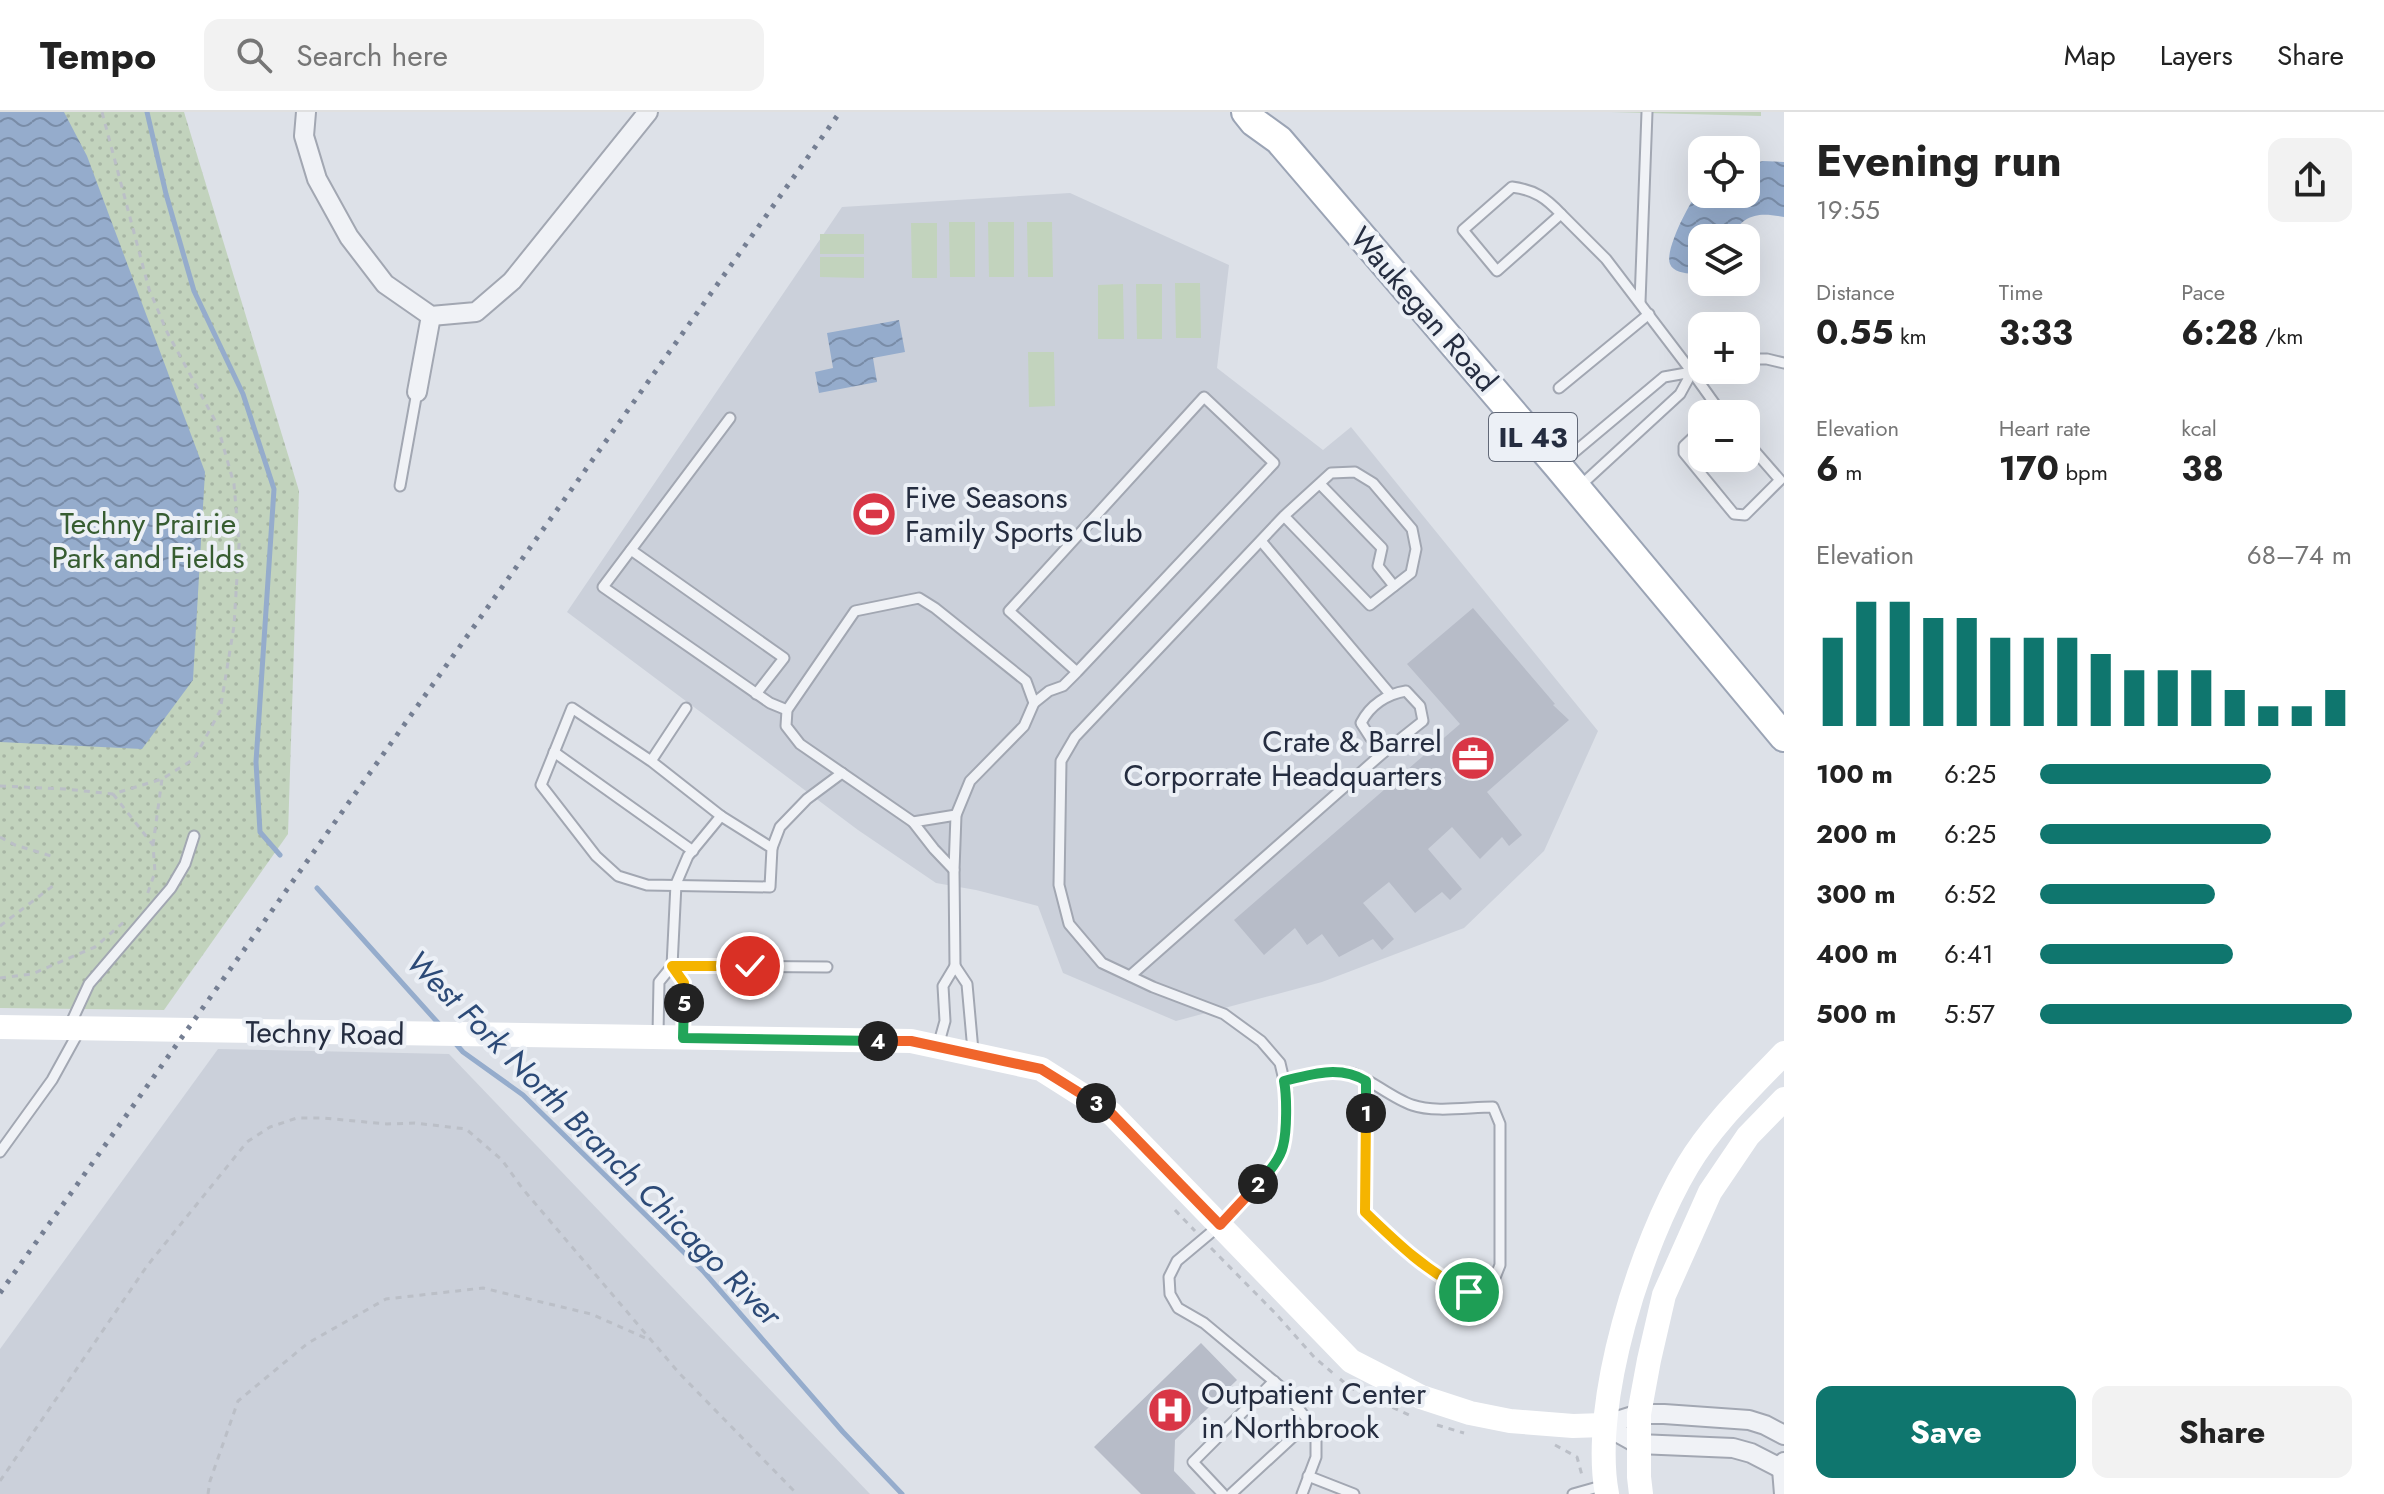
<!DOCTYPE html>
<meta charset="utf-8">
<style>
:root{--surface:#fff;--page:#f2f2f2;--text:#222;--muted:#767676;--line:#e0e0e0;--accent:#0f766e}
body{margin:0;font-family:Jost,sans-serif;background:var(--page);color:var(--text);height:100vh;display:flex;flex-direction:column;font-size:30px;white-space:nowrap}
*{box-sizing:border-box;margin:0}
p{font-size:26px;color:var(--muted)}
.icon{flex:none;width:44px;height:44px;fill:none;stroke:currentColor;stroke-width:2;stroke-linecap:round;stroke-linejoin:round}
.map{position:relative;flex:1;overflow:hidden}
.sheet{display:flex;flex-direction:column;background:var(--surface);width:600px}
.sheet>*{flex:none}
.buttons{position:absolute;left:1688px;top:24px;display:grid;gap:16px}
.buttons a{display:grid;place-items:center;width:72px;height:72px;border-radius:16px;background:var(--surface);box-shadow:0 8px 32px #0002;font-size:40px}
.pin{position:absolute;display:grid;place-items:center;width:68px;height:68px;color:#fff;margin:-34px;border:4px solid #fff;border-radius:50%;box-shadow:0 2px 8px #0007}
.km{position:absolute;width:40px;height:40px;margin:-20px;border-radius:50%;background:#222;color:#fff;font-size:22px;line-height:40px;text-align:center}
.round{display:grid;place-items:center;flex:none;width:84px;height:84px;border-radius:16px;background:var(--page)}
.head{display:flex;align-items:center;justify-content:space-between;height:136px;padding:0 32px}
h1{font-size:44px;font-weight:700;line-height:60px}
.metrics{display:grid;grid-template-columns:repeat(3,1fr);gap:12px;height:136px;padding:8px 32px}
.metrics div{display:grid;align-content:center}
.metrics b{font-size:34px;font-weight:700}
.metrics small{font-size:22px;font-weight:400}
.metrics p{font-size:22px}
.chart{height:224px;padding:16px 32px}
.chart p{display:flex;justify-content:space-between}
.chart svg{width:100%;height:144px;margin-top:8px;stroke:var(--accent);stroke-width:6}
.primary-button{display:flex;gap:16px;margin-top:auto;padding:16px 32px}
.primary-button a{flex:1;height:92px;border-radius:16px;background:var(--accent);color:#fff;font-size:32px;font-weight:700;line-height:92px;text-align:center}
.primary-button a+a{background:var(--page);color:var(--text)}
ul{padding:0 32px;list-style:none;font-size:26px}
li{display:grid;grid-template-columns:128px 96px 1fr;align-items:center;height:60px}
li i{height:20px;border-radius:10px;background:var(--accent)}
header{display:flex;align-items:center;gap:48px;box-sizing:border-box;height:112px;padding:0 40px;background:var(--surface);border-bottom:2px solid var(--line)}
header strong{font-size:38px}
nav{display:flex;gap:44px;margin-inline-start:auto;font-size:28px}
.search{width:560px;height:72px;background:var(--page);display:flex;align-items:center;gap:20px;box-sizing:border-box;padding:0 28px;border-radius:16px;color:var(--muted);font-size:30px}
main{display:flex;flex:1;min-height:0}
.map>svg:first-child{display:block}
.built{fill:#cbd0da}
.green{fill:url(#green-dots)}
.cemetery{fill:url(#cemetery-stones)}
.pitch{fill:#c2d3bd}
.water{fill:url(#water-waves)}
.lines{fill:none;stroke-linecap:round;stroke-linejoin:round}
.stream{stroke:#95accc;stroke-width:5}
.building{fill:#b7bcc8}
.lane-casing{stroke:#a2a7b2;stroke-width:13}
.street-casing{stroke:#a2a7b2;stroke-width:22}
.primary-casing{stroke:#9ba4b5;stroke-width:32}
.path{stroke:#bbbfc7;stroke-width:3;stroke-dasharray:6 6;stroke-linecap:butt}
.lane{stroke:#f0f2f6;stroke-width:9}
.street{stroke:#f0f2f6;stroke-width:18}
.secondary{stroke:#fff;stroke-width:24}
.primary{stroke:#fff;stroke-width:28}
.rail{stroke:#757f93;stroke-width:5;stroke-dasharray:4 8;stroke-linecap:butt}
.split-1-casing{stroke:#fff;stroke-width:16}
.split-2-casing{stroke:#fff;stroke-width:16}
.split-3-casing{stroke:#fff;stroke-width:16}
.split-4-casing{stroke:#fff;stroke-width:16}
.split-5-casing{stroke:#fff;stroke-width:16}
.split-6-casing{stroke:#fff;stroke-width:16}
.split-1{stroke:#f5b400;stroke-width:10}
.split-2{stroke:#22a559;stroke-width:10}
.split-3{stroke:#f0652b;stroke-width:10}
.split-4{stroke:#f0652b;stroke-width:10}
.split-5{stroke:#22a559;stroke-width:10}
.split-6{stroke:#f5b400;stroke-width:10}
.labels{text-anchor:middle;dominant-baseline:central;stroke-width:8;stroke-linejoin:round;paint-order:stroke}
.shield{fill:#ecf0f6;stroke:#616877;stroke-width:2}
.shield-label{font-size:28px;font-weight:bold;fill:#252d40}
.street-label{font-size:30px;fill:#252d40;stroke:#ecf0f6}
.poi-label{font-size:30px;fill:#252d40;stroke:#ecf0f6;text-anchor:start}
.park-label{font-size:30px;fill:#375d31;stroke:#ecf0f6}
.water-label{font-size:32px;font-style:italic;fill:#2c4a77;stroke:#ecf0f6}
</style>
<header>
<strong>Tempo</strong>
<div class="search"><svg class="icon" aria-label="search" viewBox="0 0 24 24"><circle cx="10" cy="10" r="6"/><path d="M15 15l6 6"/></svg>Search here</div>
<nav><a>Map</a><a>Layers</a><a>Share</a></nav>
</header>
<main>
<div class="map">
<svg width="1784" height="1382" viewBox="0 0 1784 1382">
<defs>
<pattern id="green-dots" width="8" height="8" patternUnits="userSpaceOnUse" patternTransform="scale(2)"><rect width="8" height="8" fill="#c2d3bd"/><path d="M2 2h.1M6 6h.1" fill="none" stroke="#a7b5a4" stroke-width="1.8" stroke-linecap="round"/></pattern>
<pattern id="cemetery-stones" width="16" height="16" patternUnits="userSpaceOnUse" patternTransform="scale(2)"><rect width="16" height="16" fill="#c2d3bd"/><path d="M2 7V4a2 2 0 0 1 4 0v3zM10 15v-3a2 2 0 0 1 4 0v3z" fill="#a7b5a4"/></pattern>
<pattern id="water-waves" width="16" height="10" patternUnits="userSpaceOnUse" patternTransform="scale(2)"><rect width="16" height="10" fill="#95accc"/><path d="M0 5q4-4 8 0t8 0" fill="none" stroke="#798ca7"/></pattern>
</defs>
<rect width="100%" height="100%" fill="#dde1e8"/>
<g class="built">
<polygon points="1070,81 1229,153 1217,256 1323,338 1351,315 1598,619 1544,739 1464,816 1322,870 1176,909 1063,861 1038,794 976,778 936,771 858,718 567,500 842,95"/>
<polygon points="218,937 449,942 870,1382 0,1382 0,1237"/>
</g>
<polygon class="green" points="0,0 184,0 299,379 288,722 164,898 0,896"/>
<polygon class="cemetery" points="1611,0 1761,0 1761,4"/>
<g class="pitch">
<polygon points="975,110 975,165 950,165 949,110"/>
<polygon points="1014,110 1014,165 989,165 988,110"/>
<polygon points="1027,110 1052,110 1053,165 1028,165"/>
<polygon points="911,111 937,111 937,166 912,166"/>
<rect x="820" y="122" width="44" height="20"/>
<polygon points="820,145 864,145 864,166 820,165"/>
<polygon points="1175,171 1200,171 1201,226 1176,226"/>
<polygon points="1123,172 1124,227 1098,227 1098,173"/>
<polygon points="1136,172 1162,172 1162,227 1137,227"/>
<polygon points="1028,240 1054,240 1055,294 1029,295"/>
</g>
<g class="water">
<polygon points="0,0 64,0 87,44 205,360 193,568 142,637 0,630"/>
<path d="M1763,49L1784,50V105C1757,100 1745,102 1729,126H1702V157L1692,162C1685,161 1673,160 1670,152C1664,138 1692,85 1702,75V82H1746V53Z"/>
<polygon points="899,208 905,240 873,246 877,270 819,281 815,260 833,256 827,221"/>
</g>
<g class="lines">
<g class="stream">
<polyline points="147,0 166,82 194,179 243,282 274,377 256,650 260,720 280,743"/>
<polyline points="317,776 439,912"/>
<polyline points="456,932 463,940 523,983 704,1160 843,1320 902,1382"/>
</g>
</g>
<g class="building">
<polygon points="1473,496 1555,592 1553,593 1569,608 1487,680 1522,723 1509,734 1502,725 1480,747 1452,715 1428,737 1462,777 1450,788 1442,780 1415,801 1389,770 1363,791 1394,827 1382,838 1373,827 1339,845 1322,822 1307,833 1295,816 1264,843 1234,808 1460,612 1407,552"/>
<polygon points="1201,1231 1237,1268 1175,1328 1174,1359 1196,1382 1141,1382 1094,1335"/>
</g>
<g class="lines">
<g class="lane-casing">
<g id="lane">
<path d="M1512,75C1535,78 1546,86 1561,102L1497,159L1463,118Z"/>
<polyline points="1561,102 1606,147 1692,260 1702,257"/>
<polyline points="1640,190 1647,0"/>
<polyline points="1746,247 1767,247 1784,251"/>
<polyline points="1692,260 1722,302"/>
<polyline points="1559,276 1649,202"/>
<polyline points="730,306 603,475 770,591 787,598"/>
<polyline points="1702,317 1684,334 1684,341 1734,402 1745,403 1780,368 1746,329"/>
<polyline points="1559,353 1664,265 1692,260 1680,282 1580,374"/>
<polyline points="1320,372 1382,436 1378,454 1394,474"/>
<polyline points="400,374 417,280"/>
<polyline points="1284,404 1370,493 1411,461 1416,437 1412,417 1373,371 1355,360 1331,361 1284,404 1075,625 1061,649 1059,773 1069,812 1102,851 1153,875 1224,902 1261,929 1280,951 1287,981 1283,1036 1267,1062 1220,1113 1177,1149 1169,1165 1170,1182 1178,1196 1204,1211 1282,1276 1306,1306 1316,1327 1316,1345 1302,1382"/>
<polyline points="1261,429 1390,582"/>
<polyline points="631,438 784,546 756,582"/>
<path d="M1406,579L1420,594L1423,609L1384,640L1370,625L1361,611C1370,593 1387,582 1406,579Z"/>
<polyline points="1034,591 1049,579 1063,574 1077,560 1274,351 1204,285 1009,499 1077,560"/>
<polyline points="554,640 693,739"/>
<polyline points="651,649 721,704 772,736 770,775 647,773 618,764 596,744 541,673 572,596 651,649 686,596"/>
<polyline points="913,710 800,632 786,614 787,598 855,499 919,486 935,496 1026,569 1034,591 1024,614 970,669 956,703 954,758 955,854"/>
<polyline points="772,736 780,715 807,687 842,661"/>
<polyline points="954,758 934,737 913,710 956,703"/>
<polyline points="672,854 827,855"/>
<polyline points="1130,864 1384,640"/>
<polyline points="70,913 89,872 171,776 185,752 194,724"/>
<polyline points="658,922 659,870 672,854"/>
<polyline points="683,923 684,871 672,854 676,772 688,744 721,704"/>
<polyline points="938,934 945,909 943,874 955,854 967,872 973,939"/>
<path d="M1284,969C1306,964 1329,956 1352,961C1367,965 1393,987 1412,993C1435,1001 1469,995 1493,995L1500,1012V1153L1492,1173L1469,1180C1428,1161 1397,1131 1365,1100L1366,969"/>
<polyline points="0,1040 52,968 79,919"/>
<polyline points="1308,1364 1354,1382"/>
<polyline points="1223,1382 1193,1350 1274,1269"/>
<polyline points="1231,1382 1308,1311"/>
<polyline points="1573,1382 1605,1373"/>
</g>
</g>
<g class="street-casing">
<g id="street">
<polyline points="306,0 304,24 317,67 349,125 385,172 431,204 476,200 512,169 648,0"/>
<polyline points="417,280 431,204"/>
<polyline points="1604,1313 1638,1332 1733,1336 1751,1341 1782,1357"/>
<polyline points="1604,1313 1639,1302 1664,1302 1749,1308 1765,1313 1784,1323"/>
<polyline points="1784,1382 1782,1357 1784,1350"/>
</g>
</g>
<g class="primary-casing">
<polyline id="primary" points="1246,0 1254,10 1279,28 1558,354 1784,625"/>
</g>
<g class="path">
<polyline points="0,674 65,677 113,682 162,667 194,647 220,599 234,514 239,432 234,372 217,312 167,220 149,177 102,0"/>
<polyline points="113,682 153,733 155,760 146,786"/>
<polyline points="0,725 15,733 51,744"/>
<polyline points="153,733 162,667"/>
<polyline points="0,814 54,773"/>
<polyline points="0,866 32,862 95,835 125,809"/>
<polyline points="1175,1098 1195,1119"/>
<polyline points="1211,1136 1276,1202 1315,1246 1334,1262"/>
<polyline points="1340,1267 1351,1276 1411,1304"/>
<polyline points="1437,1313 1464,1321"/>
<polyline points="1555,1333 1577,1345 1583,1367"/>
<polyline points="0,1369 147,1154 247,1030 270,1015 297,1006 323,1006 387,1012 415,1011 466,1017 502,1048 522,1076 679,1261 797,1382"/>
<polyline points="208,1382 210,1369 238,1289 308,1231 386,1187 483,1176 591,1202 650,1228"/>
</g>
<use href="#lane" class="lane"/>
<use href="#street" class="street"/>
<g class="secondary">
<polyline points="0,915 911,929 1041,957 1112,1002 1351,1249 1421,1285 1470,1301 1510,1309 1573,1314 1604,1313"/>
<path d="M1607,1382C1590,1291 1641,1131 1688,1053C1713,1011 1751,976 1784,941"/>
<polyline points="1641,1382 1639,1365 1639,1302 1649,1248 1664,1183 1710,1080 1748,1024 1784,987"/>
</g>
<use href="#primary" class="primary"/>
<polyline class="rail" points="0,1181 840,0"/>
</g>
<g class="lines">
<g class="split-1-casing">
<path id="split-1" d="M1366,1001L1365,1100C1397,1131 1428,1161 1469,1180"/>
</g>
<g class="split-2-casing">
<path id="split-2" d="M1258,1072C1267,1062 1280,1048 1283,1034C1287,1019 1287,984 1284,969C1312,962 1340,953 1366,969V1001"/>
</g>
<g class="split-3-casing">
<polyline id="split-3" points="1096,991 1112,1002 1220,1113 1258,1072"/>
</g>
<g class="split-4-casing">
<polyline id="split-4" points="878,929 911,929 1041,957 1096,991"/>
</g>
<g class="split-5-casing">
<polyline id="split-5" points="684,891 683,926 878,929"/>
</g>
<g class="split-6-casing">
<polyline id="split-6" points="684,891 684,871 672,854 750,854"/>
</g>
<use href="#split-1" class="split-1"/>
<use href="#split-2" class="split-2"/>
<use href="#split-3" class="split-3"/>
<use href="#split-4" class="split-4"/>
<use href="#split-5" class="split-5"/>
<use href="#split-6" class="split-6"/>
</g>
<defs>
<g id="stadium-disc" transform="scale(2.3)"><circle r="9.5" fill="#d93646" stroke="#ecf0f6"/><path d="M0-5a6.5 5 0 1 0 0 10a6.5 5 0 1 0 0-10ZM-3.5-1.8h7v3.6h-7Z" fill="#fff"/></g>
<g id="office-disc" transform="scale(2.3)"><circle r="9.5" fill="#d93646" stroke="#ecf0f6"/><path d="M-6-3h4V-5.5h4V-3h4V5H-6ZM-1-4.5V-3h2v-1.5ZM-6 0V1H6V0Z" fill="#fff"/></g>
<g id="hospital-disc" transform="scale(2.3)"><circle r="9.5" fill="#d93646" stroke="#ecf0f6"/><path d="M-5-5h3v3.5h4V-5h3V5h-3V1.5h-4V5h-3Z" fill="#fff"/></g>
</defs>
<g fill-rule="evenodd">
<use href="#stadium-disc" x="874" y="402"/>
<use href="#office-disc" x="1473" y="646"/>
<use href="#hospital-disc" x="1170" y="1298"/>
</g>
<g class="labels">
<rect class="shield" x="1489" y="301" width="88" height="48" rx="6"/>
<g class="shield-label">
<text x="1533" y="325">IL 43</text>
</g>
<g class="street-label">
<text transform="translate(1424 197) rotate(49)">Waukegan Road</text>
<text transform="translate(325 921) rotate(1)">Techny Road</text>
</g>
<g class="poi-label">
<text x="905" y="385">Five Seasons<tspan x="905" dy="34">Family Sports Club</tspan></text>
<text x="1442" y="629" text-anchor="end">Crate &amp; Barrel<tspan x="1442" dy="34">Corporrate Headquarters</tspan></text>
<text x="1201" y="1281">Outpatient Center<tspan x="1201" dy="34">in Northbrook</tspan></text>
</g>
<g class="park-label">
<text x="148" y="411">Techny Prairie<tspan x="148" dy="34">Park and Fields</tspan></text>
</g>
<g class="water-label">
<text transform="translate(594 1026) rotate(45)">West Fork North Branch Chicago River</text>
</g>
</g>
</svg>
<div class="buttons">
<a><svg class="icon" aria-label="locate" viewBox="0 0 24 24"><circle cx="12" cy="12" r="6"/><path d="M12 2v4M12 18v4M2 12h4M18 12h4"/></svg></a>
<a><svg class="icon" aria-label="layers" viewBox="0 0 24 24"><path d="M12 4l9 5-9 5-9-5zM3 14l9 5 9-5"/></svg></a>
<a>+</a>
<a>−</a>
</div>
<div class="pin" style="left:1469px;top:1180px;background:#1e9e55"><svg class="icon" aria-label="arrive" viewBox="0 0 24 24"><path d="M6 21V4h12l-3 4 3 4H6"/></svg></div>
<div class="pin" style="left:750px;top:854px;background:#d93025"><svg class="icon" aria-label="check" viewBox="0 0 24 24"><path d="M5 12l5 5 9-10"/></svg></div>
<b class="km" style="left:1366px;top:1001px">1</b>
<b class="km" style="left:1258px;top:1072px">2</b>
<b class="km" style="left:1096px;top:991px">3</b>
<b class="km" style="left:878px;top:929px">4</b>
<b class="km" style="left:684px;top:891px">5</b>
</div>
<section class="sheet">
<div class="head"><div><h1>Evening run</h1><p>19:55</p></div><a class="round"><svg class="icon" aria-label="share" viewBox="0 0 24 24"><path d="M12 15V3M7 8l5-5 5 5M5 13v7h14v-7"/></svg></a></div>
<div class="metrics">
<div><p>Distance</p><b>0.55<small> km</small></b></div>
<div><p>Time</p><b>3:33</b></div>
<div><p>Pace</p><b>6:28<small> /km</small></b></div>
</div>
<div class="metrics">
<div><p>Elevation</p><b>6<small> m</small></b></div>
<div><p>Heart rate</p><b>170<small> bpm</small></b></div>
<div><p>kcal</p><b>38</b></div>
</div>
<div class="chart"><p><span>Elevation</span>68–74 m</p>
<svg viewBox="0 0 160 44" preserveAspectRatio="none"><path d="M5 44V17M15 44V6M25 44V6M35 44V11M45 44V11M55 44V17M65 44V17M75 44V17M85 44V22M95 44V27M105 44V27M115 44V27M125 44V33M135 44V38M145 44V38M155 44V33"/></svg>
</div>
<ul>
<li><b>100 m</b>6:25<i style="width:74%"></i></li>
<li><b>200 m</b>6:25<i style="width:74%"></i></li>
<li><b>300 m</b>6:52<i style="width:56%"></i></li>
<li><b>400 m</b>6:41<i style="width:62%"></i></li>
<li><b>500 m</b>5:57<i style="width:100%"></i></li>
</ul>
<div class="primary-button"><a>Save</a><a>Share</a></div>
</section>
</main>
